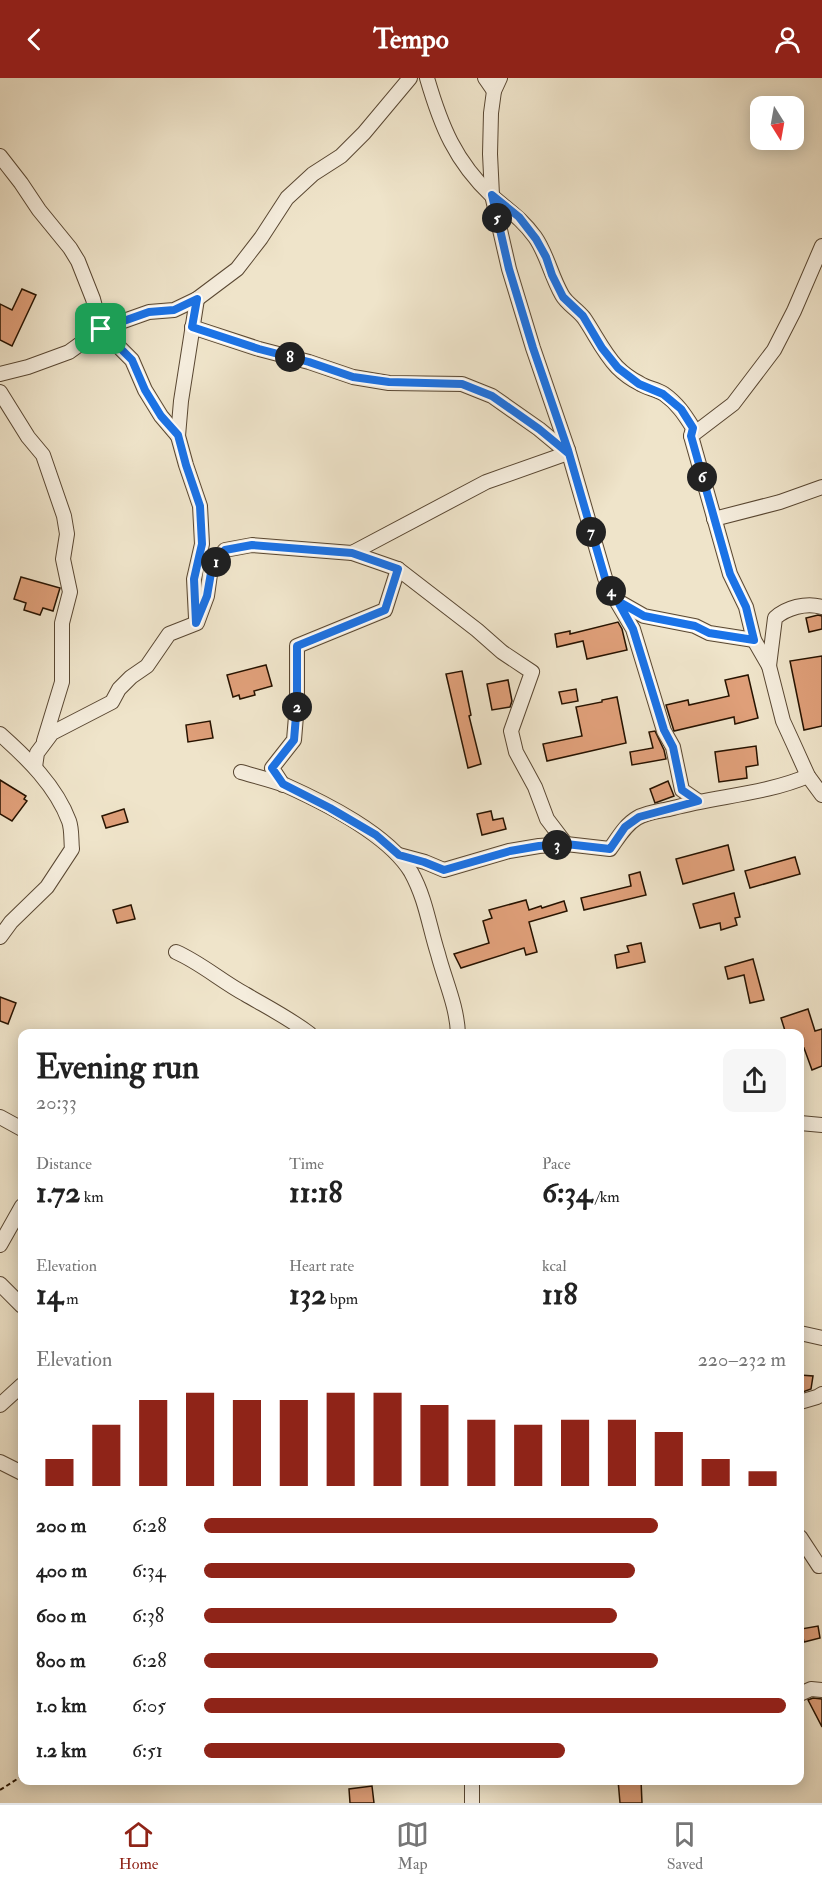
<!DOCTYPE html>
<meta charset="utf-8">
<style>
:root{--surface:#fff;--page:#f6f6f6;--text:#222;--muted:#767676;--line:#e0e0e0;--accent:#8f2418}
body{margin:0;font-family:"IM FELL Double Pica",serif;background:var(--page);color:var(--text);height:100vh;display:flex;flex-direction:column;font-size:22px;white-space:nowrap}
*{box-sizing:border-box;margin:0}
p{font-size:20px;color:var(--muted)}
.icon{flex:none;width:33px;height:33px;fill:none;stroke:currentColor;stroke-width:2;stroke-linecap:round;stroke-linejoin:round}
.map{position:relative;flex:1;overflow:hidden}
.side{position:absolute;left:18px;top:951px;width:786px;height:756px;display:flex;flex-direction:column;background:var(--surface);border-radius:12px;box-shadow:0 3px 15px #0003}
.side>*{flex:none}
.needle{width:39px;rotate:169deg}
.controls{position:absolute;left:750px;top:18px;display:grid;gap:12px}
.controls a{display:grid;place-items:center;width:54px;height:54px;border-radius:12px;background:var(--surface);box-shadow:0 3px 15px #0003;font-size:30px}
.pin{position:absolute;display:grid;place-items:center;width:51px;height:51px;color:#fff;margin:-26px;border-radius:12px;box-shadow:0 3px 9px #0006}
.km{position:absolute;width:30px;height:30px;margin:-15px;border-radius:50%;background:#222;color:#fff;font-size:16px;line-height:30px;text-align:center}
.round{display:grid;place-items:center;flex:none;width:63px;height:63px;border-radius:12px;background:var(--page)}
.headline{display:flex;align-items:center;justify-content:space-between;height:102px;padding:0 18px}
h1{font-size:33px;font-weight:700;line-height:45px}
.figures{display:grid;grid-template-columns:repeat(3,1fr);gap:9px;height:102px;padding:6px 18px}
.figures div{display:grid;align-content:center}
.figures b{font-size:30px;font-weight:700}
.figures small{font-size:16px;font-weight:400}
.figures p{font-size:16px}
.chart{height:168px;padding:12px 18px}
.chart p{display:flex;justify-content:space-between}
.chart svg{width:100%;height:108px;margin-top:6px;stroke:var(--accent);stroke-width:6}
ul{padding:0 18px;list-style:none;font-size:20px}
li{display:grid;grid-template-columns:96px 72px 1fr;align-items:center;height:45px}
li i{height:15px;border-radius:8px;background:var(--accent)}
header{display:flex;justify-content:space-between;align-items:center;height:78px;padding:0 18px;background:var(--accent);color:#fff;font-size:27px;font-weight:700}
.tab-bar{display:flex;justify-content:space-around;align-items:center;height:84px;border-top:2px solid var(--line);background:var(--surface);font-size:16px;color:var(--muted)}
.tab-bar a{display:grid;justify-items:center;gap:3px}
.tab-bar .active{color:var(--accent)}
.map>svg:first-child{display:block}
.building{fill:#df9f79;stroke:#271300;stroke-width:1.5}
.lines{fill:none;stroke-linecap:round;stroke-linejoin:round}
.minor-casing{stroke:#594732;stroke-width:16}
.path{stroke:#271300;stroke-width:2;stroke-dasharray:4.5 3;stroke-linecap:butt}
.minor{stroke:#f5eddd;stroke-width:14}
.route-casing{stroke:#fff;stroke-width:12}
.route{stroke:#1a73e8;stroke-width:8}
</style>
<header><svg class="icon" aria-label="back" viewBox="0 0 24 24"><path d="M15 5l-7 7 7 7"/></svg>Tempo<svg class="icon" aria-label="person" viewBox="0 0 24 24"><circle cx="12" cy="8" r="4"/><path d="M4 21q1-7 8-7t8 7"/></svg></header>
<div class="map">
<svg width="822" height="1725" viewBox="0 0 822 1725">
<rect width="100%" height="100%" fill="#efe4ca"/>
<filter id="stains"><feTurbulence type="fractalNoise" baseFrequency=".00333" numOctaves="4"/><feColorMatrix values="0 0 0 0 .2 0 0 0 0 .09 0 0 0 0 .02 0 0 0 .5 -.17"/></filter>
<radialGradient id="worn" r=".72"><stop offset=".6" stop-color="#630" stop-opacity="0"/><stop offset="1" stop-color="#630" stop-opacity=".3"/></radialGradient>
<g class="building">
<polygon points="22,211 36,217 12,268 0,262 0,226 12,232"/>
<polygon points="21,499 60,510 53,533 43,530 40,537 24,532 26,525 14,521"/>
<polygon points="818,537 822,538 822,551 809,554 806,540"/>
<polygon points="618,544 622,551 627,572 587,581 583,563 557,569 555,556 570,553 570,556"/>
<polygon points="822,578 822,648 804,652 790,583"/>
<polygon points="266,587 272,608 254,613 255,617 240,621 239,617 233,619 227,597"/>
<polygon points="462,593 471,637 469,638 481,686 468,690 446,596"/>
<polygon points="748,597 758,640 735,646 734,639 674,653 666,627 688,622 689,627 729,618 725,602"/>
<polygon points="508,602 512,623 510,629 492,632 487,606"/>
<polygon points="576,611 578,623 562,626 559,614"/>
<polygon points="617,619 626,665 547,683 543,666 582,658 576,629 602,624 602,622"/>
<polygon points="210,643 213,660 188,664 186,647"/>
<polygon points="655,653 664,672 666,681 632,687 630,674 653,670 649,654"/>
<polygon points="756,668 758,687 746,689 747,700 719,704 715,674"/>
<polygon points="0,702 26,718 24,721 27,723 12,743 0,736"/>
<polygon points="668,703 674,718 655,725 650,711"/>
<polygon points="124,731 128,744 106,750 102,738"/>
<polygon points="491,733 493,742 503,740 506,751 482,757 477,736"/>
<polygon points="728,767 734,792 683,806 676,781"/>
<polygon points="795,779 800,796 750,810 745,793"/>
<polygon points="640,794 646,817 584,832 581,820 631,808 629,797"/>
<polygon points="734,815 740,839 735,840 737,847 721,852 720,845 700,850 693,826"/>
<polygon points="526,822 529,832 541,828 542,830 564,823 567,833 529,844 537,874 526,877 524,870 461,890 454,876 489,865 483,843 492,840 489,832"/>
<polygon points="131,827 135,841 117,845 113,832"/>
<polygon points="641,865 645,884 617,890 615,877 629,874 627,868"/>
<polygon points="753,881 764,922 750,925 744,897 728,901 725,889"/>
<polygon points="0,919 16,925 8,946 0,943"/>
<polygon points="808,931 815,953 822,951 822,988 812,992 804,970 800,972 800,956 786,956 781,940"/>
<polygon points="800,1297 813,1298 811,1311 800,1315"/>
<polygon points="818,1548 820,1560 804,1564 801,1551"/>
<polygon points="813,1620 822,1621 822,1649 808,1622"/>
<polygon points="618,1702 641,1702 642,1725 620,1725"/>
<polygon points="372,1708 374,1725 350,1725 349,1711"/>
</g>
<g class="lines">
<g class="minor-casing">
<g id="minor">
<path d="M427,0C441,48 455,83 492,118C509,133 521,140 535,159C547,176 551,198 562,217C567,226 577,231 584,240C595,256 603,274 617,289C623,295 631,301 639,305C646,310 656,311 664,316C677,325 685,337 693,350L691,358L730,496L746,529L754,562L769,588L783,643L794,667L808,698L822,717"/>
<polyline points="485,0 494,13"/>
<polyline points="500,0 494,13 491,35 490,76 492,117 509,191 533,270 568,372 605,500 616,522 644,538 695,548 709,555 754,562"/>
<polyline points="0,78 21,105 39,132 70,170 78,183 93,221 101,251 132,282 145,312 161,338 178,358"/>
<polyline points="192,249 259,271 309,284 353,299 389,305 462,306 492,318 539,351 568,375"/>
<polyline points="0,296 28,289 69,274 101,251 149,234 174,232 197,221 237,191 261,160 287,120 313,96 341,78 364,55 410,0"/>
<polyline points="0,314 28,359 43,377 64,438 67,456 63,481 70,514 62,545 62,604 44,663"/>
<polyline points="691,358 733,326 774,272 794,233 822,168"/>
<polyline points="714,441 780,424 822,409"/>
<polyline points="352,475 398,491 477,552 502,574 532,594 511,653 516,674 535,709 547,741 566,766"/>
<polyline points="617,524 633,551 664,653 673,669 682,712 698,723"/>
<polyline points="196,540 194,501 202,466 200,428 186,387 178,358 181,323 197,221"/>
<path d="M769,588L775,540C786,530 806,524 822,529"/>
<path d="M0,656C27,680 56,708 69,743C72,751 71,762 72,771L47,809L11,844L0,859"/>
<polyline points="35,689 37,675 52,655 112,624 119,611 131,599 147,588 169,556 197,545 207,518 211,489 225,472 252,467 352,475 486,404 568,375 568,372"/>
<path d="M241,694C255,698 271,702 285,707C325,725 388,756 411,794C426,821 429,848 438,876C445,903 457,928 458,956"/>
<polyline points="283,707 272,690 294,662 297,626 297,568 385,532 398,491"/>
<path d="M399,777L425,784L444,792L509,773L539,768L566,766L610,771C618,760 625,747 637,740C647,734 662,733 673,730C717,718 766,716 808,698"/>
<path d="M176,874C201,885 221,903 245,916C267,929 289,940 310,956"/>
<polyline points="0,1039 22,1051"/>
<polyline points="800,1045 822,1047"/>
<polyline points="0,1167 22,1128"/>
<polyline points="0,1206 22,1228"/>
<polyline points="800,1255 822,1260"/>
<polyline points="800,1324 817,1319 822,1316"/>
<polyline points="0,1327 22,1307"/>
<polyline points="0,1384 22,1395"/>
<polyline points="800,1459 819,1488 822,1487"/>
<polyline points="800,1616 811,1611 822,1612"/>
<polyline points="472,1702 472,1725"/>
</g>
</g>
<polyline class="path" points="0,1712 22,1698"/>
<use href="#minor" class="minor"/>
</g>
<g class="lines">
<g class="route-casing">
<polyline id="route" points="101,251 132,282 145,312 161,338 178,357 186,387 200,428 202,466 194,501 196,545 207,518 212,489 225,472 252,467 352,475 398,491 385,532 297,568 297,626 294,662 272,690 283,706 330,730 376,757 399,777 424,784 444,792 510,773 539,768 566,766 610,771 625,749 639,739 698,723 682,712 673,669 664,652 633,551 605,500 568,372 533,270 509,191 492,117 519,139 536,161 546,179 552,197 563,219 583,238 602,270 618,290 639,306 663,316 681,331 693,350 691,358 730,496 746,529 754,562 709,555 695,548 644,538 616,522 605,500 568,372 568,375 539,351 492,318 462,306 389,304 353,299 309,284 259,271 192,249 197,221 174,232 149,234 101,251"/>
</g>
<use href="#route" class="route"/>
</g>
<rect width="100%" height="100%" filter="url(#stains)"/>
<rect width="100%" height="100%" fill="url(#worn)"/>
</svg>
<div class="controls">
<a><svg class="needle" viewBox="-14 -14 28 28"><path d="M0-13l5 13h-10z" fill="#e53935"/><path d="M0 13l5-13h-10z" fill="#767676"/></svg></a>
</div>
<div class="pin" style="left:101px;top:251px;background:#1e9e55"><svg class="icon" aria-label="arrive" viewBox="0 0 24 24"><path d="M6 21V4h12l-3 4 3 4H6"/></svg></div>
<b class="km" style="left:216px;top:484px">1</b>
<b class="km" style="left:297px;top:629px">2</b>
<b class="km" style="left:557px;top:767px">3</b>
<b class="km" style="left:611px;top:513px">4</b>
<b class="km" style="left:497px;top:140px">5</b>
<b class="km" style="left:702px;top:399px">6</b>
<b class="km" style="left:591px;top:454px">7</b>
<b class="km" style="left:290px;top:279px">8</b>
<section class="side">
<div class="headline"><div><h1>Evening run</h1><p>20:33</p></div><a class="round"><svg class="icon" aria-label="share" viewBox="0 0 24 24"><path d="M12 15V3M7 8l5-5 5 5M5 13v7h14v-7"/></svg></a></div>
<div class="figures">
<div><p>Distance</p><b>1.72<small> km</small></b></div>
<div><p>Time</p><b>11:18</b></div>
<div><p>Pace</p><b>6:34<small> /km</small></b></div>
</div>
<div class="figures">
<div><p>Elevation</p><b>14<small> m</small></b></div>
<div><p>Heart rate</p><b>132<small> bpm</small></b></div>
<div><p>kcal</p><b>118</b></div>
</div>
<div class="chart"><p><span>Elevation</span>220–232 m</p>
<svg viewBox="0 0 160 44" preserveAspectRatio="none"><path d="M5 44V33M15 44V19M25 44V9M35 44V6M45 44V9M55 44V9M65 44V6M75 44V6M85 44V11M95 44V17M105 44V19M115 44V17M125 44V17M135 44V22M145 44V33M155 44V38"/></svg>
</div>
<ul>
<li><b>200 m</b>6:28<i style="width:78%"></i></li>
<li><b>400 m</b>6:34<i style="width:74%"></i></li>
<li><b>600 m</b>6:38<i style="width:71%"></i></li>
<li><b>800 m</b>6:28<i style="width:78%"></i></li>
<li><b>1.0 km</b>6:05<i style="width:100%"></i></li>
<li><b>1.2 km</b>6:51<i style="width:62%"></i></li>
</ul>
</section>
</div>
<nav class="tab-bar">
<a class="active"><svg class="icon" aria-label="home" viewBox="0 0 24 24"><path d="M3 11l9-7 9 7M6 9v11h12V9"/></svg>Home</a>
<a><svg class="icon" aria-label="map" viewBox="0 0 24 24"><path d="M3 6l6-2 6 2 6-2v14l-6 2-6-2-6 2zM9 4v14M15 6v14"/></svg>Map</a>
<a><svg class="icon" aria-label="saved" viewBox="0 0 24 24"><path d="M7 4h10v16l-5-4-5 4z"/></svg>Saved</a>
</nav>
